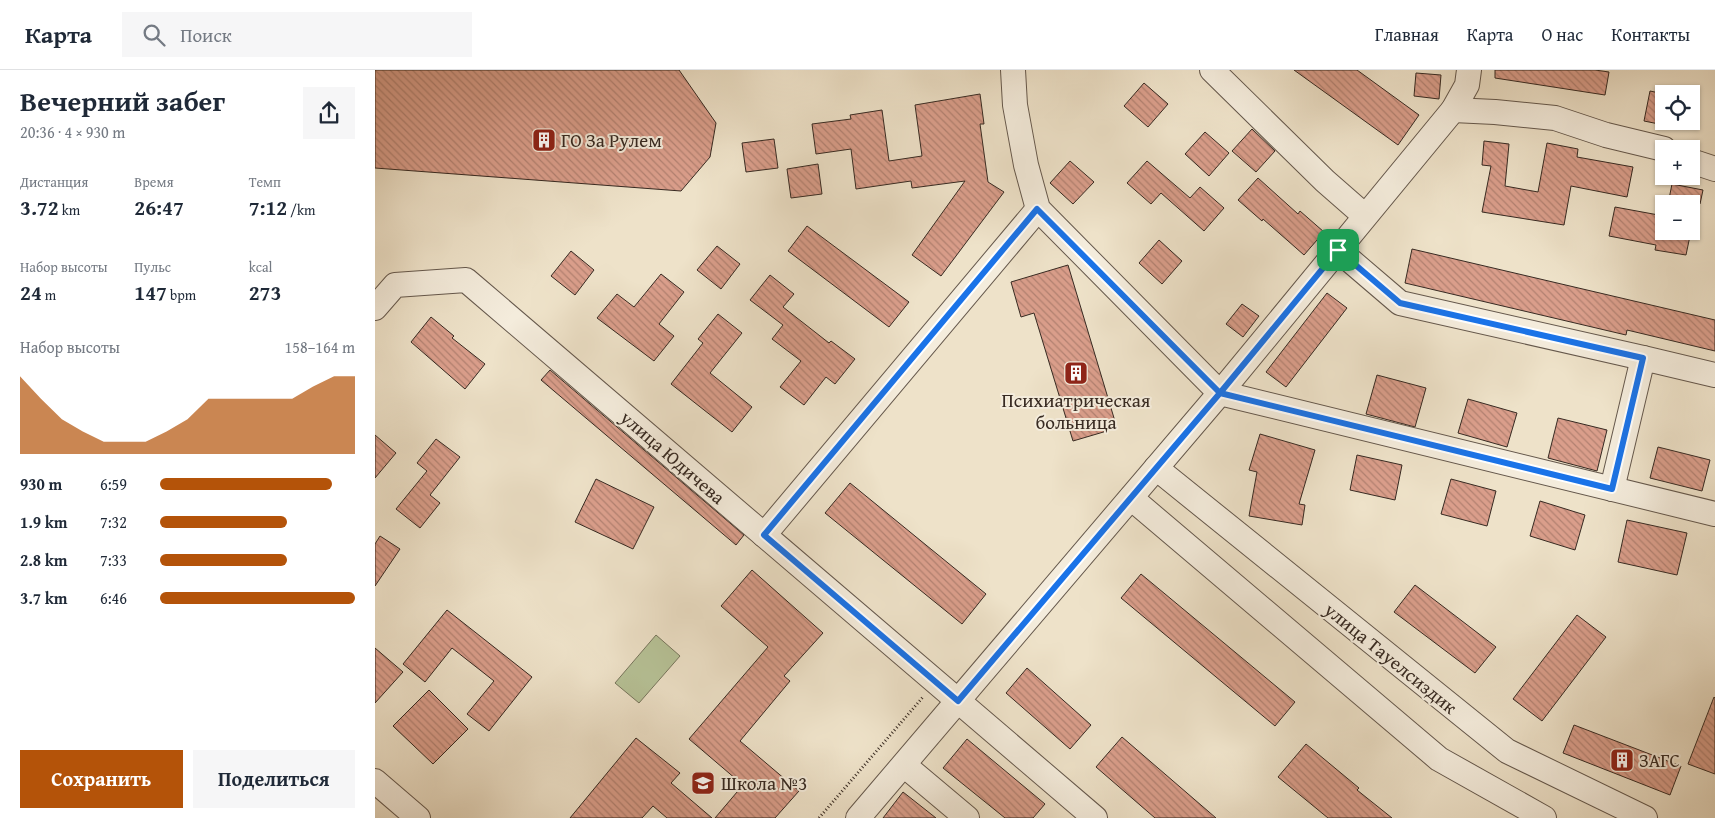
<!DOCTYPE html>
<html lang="ru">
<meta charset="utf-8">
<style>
:root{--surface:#fff;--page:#f6f6f7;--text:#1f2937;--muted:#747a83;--line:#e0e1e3;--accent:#b45309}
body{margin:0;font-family:"Gentium Book Plus",serif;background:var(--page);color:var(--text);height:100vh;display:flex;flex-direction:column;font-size:19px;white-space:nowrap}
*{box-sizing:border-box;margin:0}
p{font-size:16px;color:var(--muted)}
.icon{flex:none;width:28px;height:28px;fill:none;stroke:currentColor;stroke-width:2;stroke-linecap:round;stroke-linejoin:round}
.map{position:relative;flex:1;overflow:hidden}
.sheet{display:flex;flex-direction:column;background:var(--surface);width:375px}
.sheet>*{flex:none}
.tools{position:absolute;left:1280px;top:15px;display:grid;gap:10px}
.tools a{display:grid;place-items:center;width:45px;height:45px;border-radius:0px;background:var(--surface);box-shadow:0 1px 4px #0004;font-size:25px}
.pin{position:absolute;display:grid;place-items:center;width:42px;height:42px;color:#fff;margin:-21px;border-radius:10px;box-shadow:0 2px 8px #0006}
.round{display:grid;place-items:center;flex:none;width:52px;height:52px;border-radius:0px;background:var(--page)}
.head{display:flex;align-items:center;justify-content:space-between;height:85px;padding:0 20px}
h1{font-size:28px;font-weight:700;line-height:38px}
.stats{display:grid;grid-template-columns:repeat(3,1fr);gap:8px;height:85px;padding:5px 20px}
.stats div{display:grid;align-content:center}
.stats b{font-size:21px;font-weight:700}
.stats small{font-size:14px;font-weight:400}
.stats p{font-size:14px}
.chart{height:140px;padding:10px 20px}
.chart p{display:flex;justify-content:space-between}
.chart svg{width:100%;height:90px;margin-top:5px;fill:var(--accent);opacity:.7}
.cta{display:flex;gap:10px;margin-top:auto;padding:10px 20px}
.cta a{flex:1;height:58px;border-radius:0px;background:var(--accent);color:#fff;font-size:20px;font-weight:700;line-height:58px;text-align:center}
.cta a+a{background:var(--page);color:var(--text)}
ul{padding:0 20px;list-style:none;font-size:16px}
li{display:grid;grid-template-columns:80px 60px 1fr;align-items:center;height:38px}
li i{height:12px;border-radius:6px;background:var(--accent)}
header{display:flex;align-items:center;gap:30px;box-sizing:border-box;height:70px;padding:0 25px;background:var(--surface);border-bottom:1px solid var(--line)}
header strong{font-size:24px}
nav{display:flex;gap:28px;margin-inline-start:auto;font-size:18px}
.search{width:350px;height:45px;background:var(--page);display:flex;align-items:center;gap:12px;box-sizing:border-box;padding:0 18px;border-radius:0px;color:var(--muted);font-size:19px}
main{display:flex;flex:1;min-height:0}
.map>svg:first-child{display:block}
.pitch{fill:#b7c398;stroke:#77765d}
.building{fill:url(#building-back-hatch);stroke:#372a22}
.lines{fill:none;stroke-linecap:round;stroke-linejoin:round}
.minor-casing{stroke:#65584c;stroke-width:26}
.path{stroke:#372a22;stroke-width:3;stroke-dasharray:1 2.5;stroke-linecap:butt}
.minor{stroke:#f4ecdc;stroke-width:24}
.route-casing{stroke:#fff;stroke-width:10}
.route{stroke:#1a73e8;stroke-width:6}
.labels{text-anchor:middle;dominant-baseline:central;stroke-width:4;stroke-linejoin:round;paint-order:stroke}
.poi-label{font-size:19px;fill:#372a22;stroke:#f4ecdc;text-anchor:start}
.street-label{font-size:19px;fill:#372a22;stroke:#f4ecdc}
</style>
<header>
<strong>Карта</strong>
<div class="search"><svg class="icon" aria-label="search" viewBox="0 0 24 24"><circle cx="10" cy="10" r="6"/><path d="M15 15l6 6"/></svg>Поиск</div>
<nav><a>Главная</a><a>Карта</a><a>О нас</a><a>Контакты</a></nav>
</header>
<main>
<section class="sheet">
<div class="head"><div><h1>Вечерний забег</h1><p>20:36 · 4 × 930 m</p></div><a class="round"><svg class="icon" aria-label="share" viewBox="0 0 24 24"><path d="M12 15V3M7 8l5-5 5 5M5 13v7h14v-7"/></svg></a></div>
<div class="stats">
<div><p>Дистанция</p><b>3.72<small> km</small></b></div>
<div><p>Время</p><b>26:47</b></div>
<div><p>Темп</p><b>7:12<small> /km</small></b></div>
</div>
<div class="stats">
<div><p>Набор высоты</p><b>24<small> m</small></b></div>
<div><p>Пульс</p><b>147<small> bpm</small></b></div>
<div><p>kcal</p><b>273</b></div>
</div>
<div class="chart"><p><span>Набор высоты</span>158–164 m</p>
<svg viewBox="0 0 160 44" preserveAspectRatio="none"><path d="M0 44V6L10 17L20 27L30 33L40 38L50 38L60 38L70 33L80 27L90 17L100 17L110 17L120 17L130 17L140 11L150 6L160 6V44z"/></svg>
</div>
<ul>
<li><b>930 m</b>6:59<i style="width:88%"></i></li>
<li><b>1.9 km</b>7:32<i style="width:65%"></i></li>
<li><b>2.8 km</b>7:33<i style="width:65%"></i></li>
<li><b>3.7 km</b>6:46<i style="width:100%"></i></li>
</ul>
<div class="cta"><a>Сохранить</a><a>Поделиться</a></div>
</section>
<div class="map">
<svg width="1340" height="748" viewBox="0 0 1340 748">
<defs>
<pattern id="building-back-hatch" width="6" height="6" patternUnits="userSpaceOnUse" patternTransform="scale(1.25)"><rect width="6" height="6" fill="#da9e8b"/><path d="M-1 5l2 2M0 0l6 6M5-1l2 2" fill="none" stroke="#b28171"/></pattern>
</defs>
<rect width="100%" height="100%" fill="#eee2c9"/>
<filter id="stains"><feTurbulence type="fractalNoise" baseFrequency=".004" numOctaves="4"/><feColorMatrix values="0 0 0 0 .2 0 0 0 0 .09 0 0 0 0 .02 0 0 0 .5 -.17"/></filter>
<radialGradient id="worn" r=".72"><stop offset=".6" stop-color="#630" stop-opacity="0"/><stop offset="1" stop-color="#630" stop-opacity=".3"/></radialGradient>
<polygon class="pitch" points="281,565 305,586 264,633 240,613"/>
<g class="building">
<polygon points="0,0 304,0 341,53 335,87 306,121 0,98"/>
<polygon points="919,0 982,0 1044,45 1023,75"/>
<polygon points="1120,0 1220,0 1234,2 1230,25 1120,8"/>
<polygon points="1041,3 1066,5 1064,29 1039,26"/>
<polygon points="769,13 793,34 773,57 749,36"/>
<polygon points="1275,21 1289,24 1289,55 1269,51"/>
<polygon points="605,24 609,54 605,54 613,112 629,122 566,206 537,185 590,111 537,118 536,111 481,119 476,79 441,84 437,54 476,49 475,45 507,40 514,91 547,86 540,35"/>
<polygon points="877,59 900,81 881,102 857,81"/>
<polygon points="830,62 854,83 834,106 810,84"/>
<polygon points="399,69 403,98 371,102 367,73"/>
<polygon points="1109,71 1134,74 1130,116 1163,122 1172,73 1203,79 1202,87 1258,97 1252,127 1196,116 1189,155 1107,142 1116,96 1107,95"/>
<polygon points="695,91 719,112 698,134 675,113"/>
<polygon points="772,91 815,128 825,117 849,138 829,161 786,123 776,134 752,113"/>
<polygon points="443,94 447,124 416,128 412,99"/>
<polygon points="883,108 923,144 925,141 949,162 929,185 888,149 887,151 863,130"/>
<polygon points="1297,114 1328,120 1325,134 1293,134"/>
<polygon points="1240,137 1289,146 1289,161 1316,161 1311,185 1280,180 1281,175 1234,166"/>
<polygon points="432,156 534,232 514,257 413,181"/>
<polygon points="784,170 807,191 787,214 764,193"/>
<polygon points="342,176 365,194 346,219 322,200"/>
<polygon points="1037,179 1340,250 1340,281 1252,260 1251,265 1030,213"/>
<polygon points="196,181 219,200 200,225 176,206"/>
<polygon points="693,195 742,358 698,371 659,243 646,247 636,212"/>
<polygon points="286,204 309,222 284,254 299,266 279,291 222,248 242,224 259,237"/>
<polygon points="395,205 419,224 408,237 454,273 456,271 480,289 460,314 451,307 429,335 405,317 426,291 397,269 408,255 375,230"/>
<polygon points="952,223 972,238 911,317 891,302"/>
<polygon points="867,234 884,246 868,267 851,254"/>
<polygon points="343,244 367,263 335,303 377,337 357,362 296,314 328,273 323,269"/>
<polygon points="56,247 79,266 77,268 110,294 90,319 36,272"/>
<polygon points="175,300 369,465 361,475 166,310"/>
<polygon points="1002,305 1051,318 1040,357 991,344"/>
<polygon points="1093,329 1142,343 1132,377 1083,363"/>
<polygon points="1183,348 1232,360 1222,401 1173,388"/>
<polygon points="885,364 940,380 924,434 930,435 927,455 874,446 882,402 874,400"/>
<polygon points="0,365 21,383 0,408"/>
<polygon points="61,369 85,387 55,425 65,433 45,458 21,439 52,401 42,393"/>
<polygon points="1283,377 1335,390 1327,421 1275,408"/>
<polygon points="982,385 1027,395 1020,430 975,420"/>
<polygon points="221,409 279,437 258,479 200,452"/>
<polygon points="1076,409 1121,421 1112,456 1066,444"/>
<polygon points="475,413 611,524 587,554 450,443"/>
<polygon points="1165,431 1210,445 1200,480 1155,466"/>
<polygon points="1252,450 1312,463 1302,505 1243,492"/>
<polygon points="5,466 25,479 0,516 0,474"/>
<polygon points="377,500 448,563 409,606 415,611 365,671 424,721 400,748 340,748 368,715 314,669 393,577 346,536"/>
<polygon points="766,504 920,632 900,656 746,528"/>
<polygon points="1040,515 1121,577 1100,603 1019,542"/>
<polygon points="72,540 157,607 114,661 92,644 119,611 77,578 50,612 28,594"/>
<polygon points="1202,545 1231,567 1167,651 1138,629"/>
<polygon points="0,578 28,602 0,633"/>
<polygon points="652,598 716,655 695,679 631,623"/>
<polygon points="54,620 93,659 58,694 18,656"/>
<polygon points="1339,627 1340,628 1340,704 1313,694"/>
<polygon points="1199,655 1306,696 1295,725 1188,683"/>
<polygon points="747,667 841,748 780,748 721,697"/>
<polygon points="261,668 305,703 296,713 337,748 292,748 278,736 267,748 195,748"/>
<polygon points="592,669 670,734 658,748 630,748 568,698"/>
<polygon points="931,674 984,718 982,720 1017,748 953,748 903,707"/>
<polygon points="528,722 561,748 508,748"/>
</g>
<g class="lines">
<g class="minor-casing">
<g id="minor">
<polyline points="638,0 640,35 651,95 663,139 845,323 1340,444"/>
<polyline points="837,0 950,111 990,146"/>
<polyline points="1078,40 1120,42 1180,48 1231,65 1289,79"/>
<polyline points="1316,91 1340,99"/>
<polyline points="963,180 1025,233 1268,288"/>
<polyline points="0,238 20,215 91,210 720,748"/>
<polyline points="781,398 1132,681 1270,748"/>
<polyline points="1237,419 1268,288 1340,305"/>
<polyline points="756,428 1064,689 1169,748"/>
<polyline points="389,465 663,139"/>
<polyline points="529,695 592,748"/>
<polyline points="0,711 43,748"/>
<polyline points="483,748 845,323 1078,40 1092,15 1094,0"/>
</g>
</g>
<polyline class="path" points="444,748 548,627"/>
<use href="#minor" class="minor"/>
</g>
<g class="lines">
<g class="route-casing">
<polyline id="route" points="963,180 845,323 662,139 389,465 583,631 845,323 1237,419 1268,288 1025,233 963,180"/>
</g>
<use href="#route" class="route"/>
</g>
<defs>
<g id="building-square" transform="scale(1.25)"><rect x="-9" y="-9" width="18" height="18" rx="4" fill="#8f2418" stroke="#f4ecdc"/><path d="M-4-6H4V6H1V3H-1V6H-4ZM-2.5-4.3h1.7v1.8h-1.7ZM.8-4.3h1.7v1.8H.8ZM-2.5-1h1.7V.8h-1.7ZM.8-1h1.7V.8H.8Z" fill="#fff"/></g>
<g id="school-square" transform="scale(1.25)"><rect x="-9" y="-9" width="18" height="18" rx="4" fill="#8f2418" stroke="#f4ecdc"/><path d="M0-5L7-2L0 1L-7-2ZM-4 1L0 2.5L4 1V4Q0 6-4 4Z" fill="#fff"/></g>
</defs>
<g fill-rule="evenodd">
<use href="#building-square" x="169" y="70"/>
<use href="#building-square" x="701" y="303"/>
<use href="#building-square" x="1247" y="690"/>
<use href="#school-square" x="328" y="713"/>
</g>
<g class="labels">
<g class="poi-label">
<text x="186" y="70">ГО За Рулем</text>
<text x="701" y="330" text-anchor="middle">Психиатрическая<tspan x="701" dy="22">больница</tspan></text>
<text x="1264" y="690">ЗАГС</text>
<text x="346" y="713">Школа №3</text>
</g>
<g class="street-label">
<text transform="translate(298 387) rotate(41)">улица Юдичева</text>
<text transform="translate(1016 588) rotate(39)">улица Тауелсиздик</text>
</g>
</g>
<rect width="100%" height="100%" filter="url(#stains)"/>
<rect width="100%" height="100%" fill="url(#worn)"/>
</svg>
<div class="tools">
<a><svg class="icon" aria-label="locate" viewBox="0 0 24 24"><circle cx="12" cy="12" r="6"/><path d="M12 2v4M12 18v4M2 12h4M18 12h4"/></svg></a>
<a>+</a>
<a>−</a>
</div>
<div class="pin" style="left:963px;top:180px;background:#1e9e55"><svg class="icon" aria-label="arrive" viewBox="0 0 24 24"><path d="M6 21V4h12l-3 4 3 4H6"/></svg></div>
</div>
</main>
